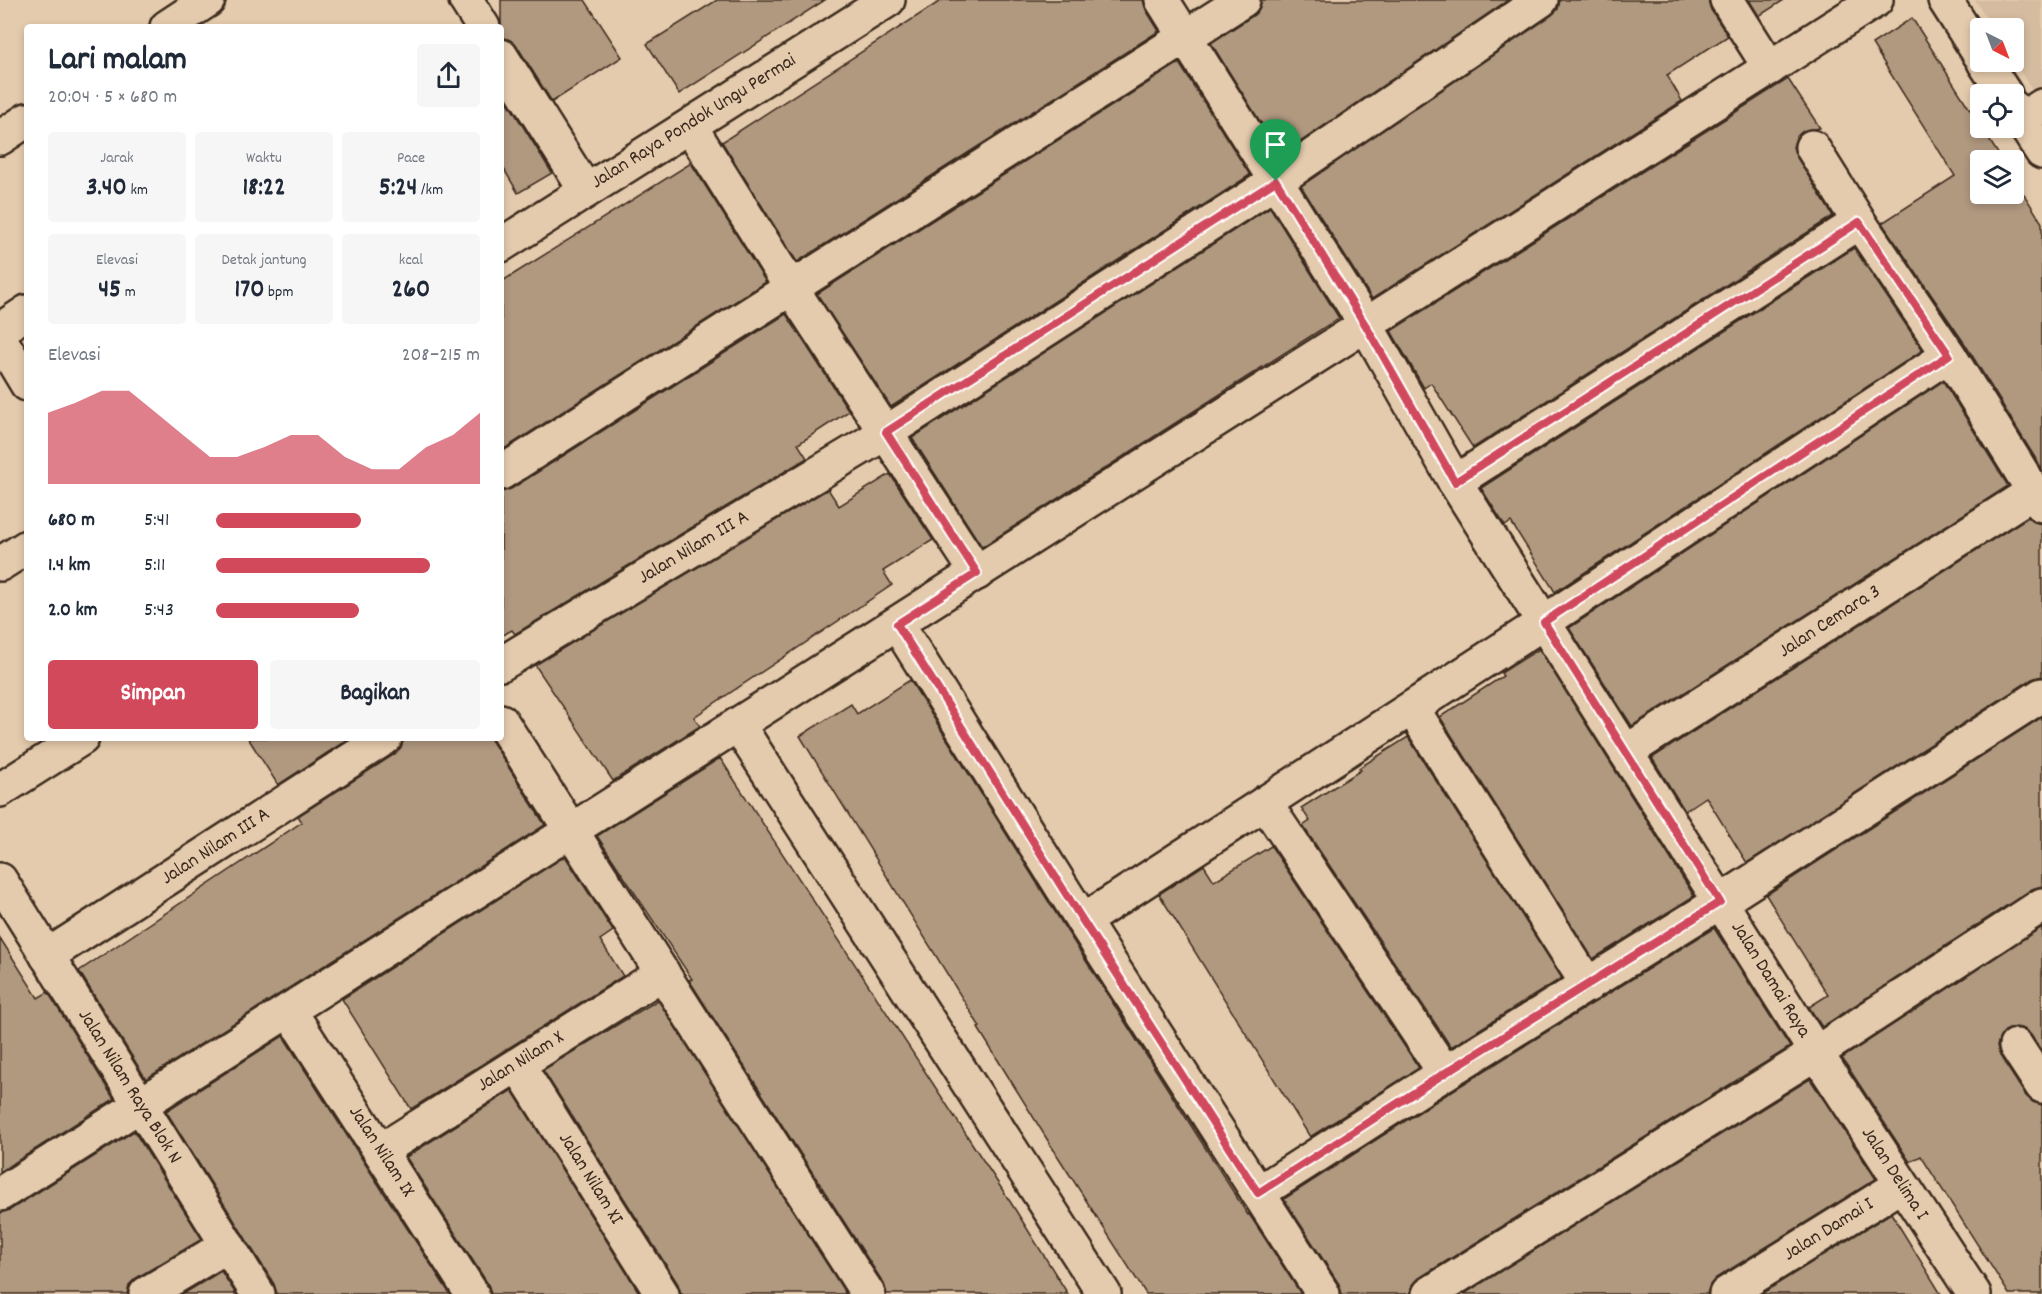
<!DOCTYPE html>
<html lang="id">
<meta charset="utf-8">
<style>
:root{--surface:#fff;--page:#f6f6f7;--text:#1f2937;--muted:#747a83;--accent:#d1495b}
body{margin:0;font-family:Dekko,sans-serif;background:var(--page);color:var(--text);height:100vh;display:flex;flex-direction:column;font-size:22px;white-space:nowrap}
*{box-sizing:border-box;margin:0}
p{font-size:20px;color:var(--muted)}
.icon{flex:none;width:33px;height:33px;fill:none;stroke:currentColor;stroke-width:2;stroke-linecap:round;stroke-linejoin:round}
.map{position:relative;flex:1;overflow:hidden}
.panel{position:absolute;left:24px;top:24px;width:480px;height:717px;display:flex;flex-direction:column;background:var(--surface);border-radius:6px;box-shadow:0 3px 9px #0003}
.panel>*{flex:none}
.needle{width:39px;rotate:138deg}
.buttons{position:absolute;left:1970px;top:18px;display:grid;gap:12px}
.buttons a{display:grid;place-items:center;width:54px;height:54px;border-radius:6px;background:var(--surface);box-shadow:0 3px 9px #0003;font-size:30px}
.pin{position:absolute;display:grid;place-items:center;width:51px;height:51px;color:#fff;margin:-62px -26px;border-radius:50% 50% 50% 0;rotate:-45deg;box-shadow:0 0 6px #0007}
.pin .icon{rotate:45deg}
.round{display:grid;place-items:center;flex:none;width:63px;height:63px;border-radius:6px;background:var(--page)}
.head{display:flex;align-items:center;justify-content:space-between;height:102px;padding:0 24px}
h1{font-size:33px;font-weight:700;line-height:45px}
.figures{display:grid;grid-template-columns:repeat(3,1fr);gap:9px;height:102px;padding:6px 24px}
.figures div{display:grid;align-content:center;border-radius:6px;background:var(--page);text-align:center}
.figures b{font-size:26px;font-weight:700}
.figures small{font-size:16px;font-weight:400}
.figures p{font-size:16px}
.chart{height:168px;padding:12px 24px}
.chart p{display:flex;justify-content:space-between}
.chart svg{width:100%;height:108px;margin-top:6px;fill:var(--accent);opacity:.7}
.primary-button{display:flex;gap:12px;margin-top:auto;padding:12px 24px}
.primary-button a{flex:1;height:69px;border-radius:6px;background:var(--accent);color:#fff;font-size:24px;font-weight:700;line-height:69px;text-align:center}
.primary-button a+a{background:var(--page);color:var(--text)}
ul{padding:0 24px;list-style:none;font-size:20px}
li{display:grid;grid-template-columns:96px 72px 1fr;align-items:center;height:45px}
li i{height:15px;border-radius:8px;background:var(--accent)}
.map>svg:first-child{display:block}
.built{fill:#d5bca0}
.building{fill:#b19980;stroke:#3b2a1e;stroke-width:1.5}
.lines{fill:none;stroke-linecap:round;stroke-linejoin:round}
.street-casing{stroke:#3b2a1e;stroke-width:38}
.secondary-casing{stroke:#3b2a1e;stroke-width:38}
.street{stroke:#e5cbad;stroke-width:33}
.secondary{stroke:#e5cbad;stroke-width:33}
.route-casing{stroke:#fff;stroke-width:12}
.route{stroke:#d1495b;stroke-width:8}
.labels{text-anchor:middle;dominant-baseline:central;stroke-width:4.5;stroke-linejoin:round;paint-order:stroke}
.street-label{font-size:20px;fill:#3b2a1e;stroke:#e5cbad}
</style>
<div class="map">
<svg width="2042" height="1294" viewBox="0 0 2042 1294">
<rect width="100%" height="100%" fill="#e5cbad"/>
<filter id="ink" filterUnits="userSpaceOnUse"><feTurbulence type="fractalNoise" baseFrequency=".0167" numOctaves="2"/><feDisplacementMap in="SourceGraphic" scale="12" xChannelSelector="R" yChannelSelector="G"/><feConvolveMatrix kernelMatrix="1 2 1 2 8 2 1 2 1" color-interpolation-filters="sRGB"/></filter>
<g filter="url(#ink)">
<polygon class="built" points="1975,0 2042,0 2042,101 2040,103 2013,60 2013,28 1993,28"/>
<g class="building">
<polygon points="501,0 585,0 622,57 552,102 517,46 510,40 501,37"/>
<polygon points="717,0 825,0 679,94 647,44"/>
<polygon points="942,0 1143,0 1146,10 1159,31 797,262 722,142"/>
<polygon points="1262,0 1508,0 1281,155 1211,43 1254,15 1259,9"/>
<polygon points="1560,0 1708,0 1711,10 1728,36 1667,75 1682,101 1372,299 1301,186 1552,15 1558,9"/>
<polygon points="1749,0 1784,0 1759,16"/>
<polygon points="1912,18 2002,160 1980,160 1980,194 2013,194 2013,177 2042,223 2042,469 1965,344 1882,223 1955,176 1872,44"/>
<polygon points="1179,63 1250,175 891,407 817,294"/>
<polygon points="1788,79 1820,128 1803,131 1796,138 1793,147 1796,156 1833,216 1473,448 1431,383 1424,388 1391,331"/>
<polygon points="501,91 552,173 518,193 501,164"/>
<polygon points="691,163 766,282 501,451 501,282"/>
<polygon points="1270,207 1339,318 982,547 912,438"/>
<polygon points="1854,248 1923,350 1555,592 1511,522 1505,526 1481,488"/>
<polygon points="786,314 849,411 798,444 807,458 515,634 512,630 501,636 501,492 511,489"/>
<polygon points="1943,381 2008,486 1632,726 1569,628"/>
<polygon points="890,474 933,540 883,571 892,585 694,717 700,726 613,781 535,665 828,489 839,506"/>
<polygon points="2028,517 2034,522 2042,524 2042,676 2032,679 1747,863 1706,797 1685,811 1652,758"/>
<polygon points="1539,649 1694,896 1593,959 1440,717 1503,676 1501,673"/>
<polygon points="910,680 1067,931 1248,1215 1249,1214 1301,1294 1146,1294 1050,1144 978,1028 980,1027 800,736 851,704 857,714"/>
<polygon points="2042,717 2042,886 2032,889 1822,1027 1809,1007 1828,995 1766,895"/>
<polygon points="1408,737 1562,978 1451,1047 1303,826 1310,821 1301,808 1361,770 1359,768"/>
<polygon points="248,738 350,738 278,785"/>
<polygon points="404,738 490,738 545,825 146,1079 79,971 302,822 298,816 395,754 401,747"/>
<polygon points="720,758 1011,1203 1068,1294 887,1294 884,1284 689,980 692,979 597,836"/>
<polygon points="1271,846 1419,1068 1310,1137 1159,894 1204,865 1214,881"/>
<polygon points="565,856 613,931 600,940 623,976 411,1109 342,999"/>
<polygon points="2042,927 2042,1052 2031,1035 2024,1029 2016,1027 2005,1031 2000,1037 1997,1046 2000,1056 2026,1096 2033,1102 2042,1105 2042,1294 2009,1294 1921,1156 1910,1162 1842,1058"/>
<polygon points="1714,928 1790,1047 1419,1278 1413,1285 1410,1294 1342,1294 1339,1284 1284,1199 1455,1089"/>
<polygon points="0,938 38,998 48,992 114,1099 0,1172"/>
<polygon points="658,1000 846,1294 681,1294 678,1284 543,1070"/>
<polygon points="283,1036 371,1173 450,1294 277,1294 274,1284 166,1111"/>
<polygon points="1810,1079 1876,1179 1716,1278 1710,1285 1707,1294 1464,1294"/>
<polygon points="512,1090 640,1294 491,1294 488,1284 406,1157"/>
<polygon points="134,1131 202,1239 136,1278 129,1285 127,1294 0,1294 0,1213 10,1210"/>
<polygon points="1891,1213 1941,1294 1761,1294"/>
<polygon points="221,1271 236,1294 183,1294"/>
</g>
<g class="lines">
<g class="street-casing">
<g id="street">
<polyline points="466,0 483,27"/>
<polyline points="1162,0 1366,325 1455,482 1816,1053 1974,1294"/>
<polyline points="1727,0 1770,68"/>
<polyline points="167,27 208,0"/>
<polyline points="501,56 586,191"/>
<polyline points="2021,120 2042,106"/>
<polyline points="690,126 792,289 977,573"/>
<polyline points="0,138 27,120"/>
<polyline points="1812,147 1859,222 1949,355 2042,505"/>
<polyline points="0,330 27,312"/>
<polyline points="0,339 27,384"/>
<polyline points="501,473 1243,0"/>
<polyline points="1455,482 1859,222"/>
<polyline points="897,624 1083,921 1323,1294"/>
<polyline points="501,664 887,432 1276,181 1541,0"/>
<polyline points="1412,708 1588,985"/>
<polyline points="501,721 868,1294"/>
<polyline points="738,725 1104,1294"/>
<polyline points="1626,752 2033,492"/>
<polyline points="0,790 82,738"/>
<polyline points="1265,803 1445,1073"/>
<polyline points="0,880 258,1294"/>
<polyline points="1083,921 1544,622 1949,355"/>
<polyline points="47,956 385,738"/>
<polyline points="289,1010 472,1294"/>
<polyline points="2016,1046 2042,1086"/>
<polyline points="518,1065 662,1294"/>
<polyline points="380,1151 663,973"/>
<polyline points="1258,1193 1445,1073 1720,902 2042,695"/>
<polyline points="0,1194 1876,0"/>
<polyline points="146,1294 228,1245"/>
<polyline points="1429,1294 1816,1053 2042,905"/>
<polyline points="1726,1294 1901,1185"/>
</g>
</g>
<g class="secondary-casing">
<g id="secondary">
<polyline points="1945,0 1980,55"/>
<polyline points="1984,62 2005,94"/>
<polyline points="2013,107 2042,152"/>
<polyline points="501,245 888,0"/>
<polyline points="0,564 27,547"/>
</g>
</g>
<use href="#street" class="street"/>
<use href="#secondary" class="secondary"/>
</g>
</g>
<g class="lines" filter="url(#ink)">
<g class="route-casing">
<polygon id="route" points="1276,181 1366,326 1455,482 1859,222 1949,355 1544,622 1720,902 1445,1073 1258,1193 1083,921 897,624 977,573 886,432"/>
</g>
<use href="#route" class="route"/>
</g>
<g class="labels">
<g class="street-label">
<text transform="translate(694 122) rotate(-32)">Jalan Raya Pondok Ungu Permai</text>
<text transform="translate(694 548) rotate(-31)">Jalan Nilam III A</text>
<text transform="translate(1830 622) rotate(-33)">Jalan Cemara 3</text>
<text transform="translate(216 847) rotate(-33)">Jalan Nilam III A</text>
<text transform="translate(1770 980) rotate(58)">Jalan Damai Raya</text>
<text transform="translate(521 1062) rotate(-32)">Jalan Nilam X</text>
<text transform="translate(129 1087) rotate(58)">Jalan Nilam Raya Blok N</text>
<text transform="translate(381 1152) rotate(57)">Jalan Nilam IX</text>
<text transform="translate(1894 1174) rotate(57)">Jalan Delima I</text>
<text transform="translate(590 1179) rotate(58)">Jalan Nilam XI</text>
<text transform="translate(1829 1230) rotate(-32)">Jalan Damai I</text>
</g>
</g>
</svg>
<div class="buttons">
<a><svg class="needle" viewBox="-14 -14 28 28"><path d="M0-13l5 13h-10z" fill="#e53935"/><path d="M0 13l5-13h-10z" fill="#747a83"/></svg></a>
<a><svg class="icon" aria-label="locate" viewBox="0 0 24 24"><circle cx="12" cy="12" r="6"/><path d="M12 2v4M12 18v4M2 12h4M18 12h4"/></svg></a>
<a><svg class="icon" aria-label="layers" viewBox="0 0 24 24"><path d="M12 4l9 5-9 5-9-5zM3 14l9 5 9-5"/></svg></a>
</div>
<div class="pin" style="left:1276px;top:181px;background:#1e9e55"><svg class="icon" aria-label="arrive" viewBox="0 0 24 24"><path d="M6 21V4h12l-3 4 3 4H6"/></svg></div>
<section class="panel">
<div class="head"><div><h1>Lari malam</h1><p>20:04 · 5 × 680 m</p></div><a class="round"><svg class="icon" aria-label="share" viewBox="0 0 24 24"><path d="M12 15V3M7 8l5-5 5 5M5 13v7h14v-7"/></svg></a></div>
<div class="figures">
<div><p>Jarak</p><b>3.40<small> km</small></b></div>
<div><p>Waktu</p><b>18:22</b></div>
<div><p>Pace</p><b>5:24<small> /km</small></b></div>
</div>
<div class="figures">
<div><p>Elevasi</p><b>45<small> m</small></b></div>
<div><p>Detak jantung</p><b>170<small> bpm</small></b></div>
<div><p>kcal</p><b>260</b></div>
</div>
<div class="chart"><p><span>Elevasi</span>208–215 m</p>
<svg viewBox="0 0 160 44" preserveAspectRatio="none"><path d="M0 44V15L10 11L20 6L30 6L40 15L50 24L60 33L70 33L80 29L90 24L100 24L110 33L120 38L130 38L140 29L150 24L160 15V44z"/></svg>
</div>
<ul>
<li><b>680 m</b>5:41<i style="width:55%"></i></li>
<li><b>1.4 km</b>5:11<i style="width:81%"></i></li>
<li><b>2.0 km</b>5:43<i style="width:54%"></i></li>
</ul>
<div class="primary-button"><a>Simpan</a><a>Bagikan</a></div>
</section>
</div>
